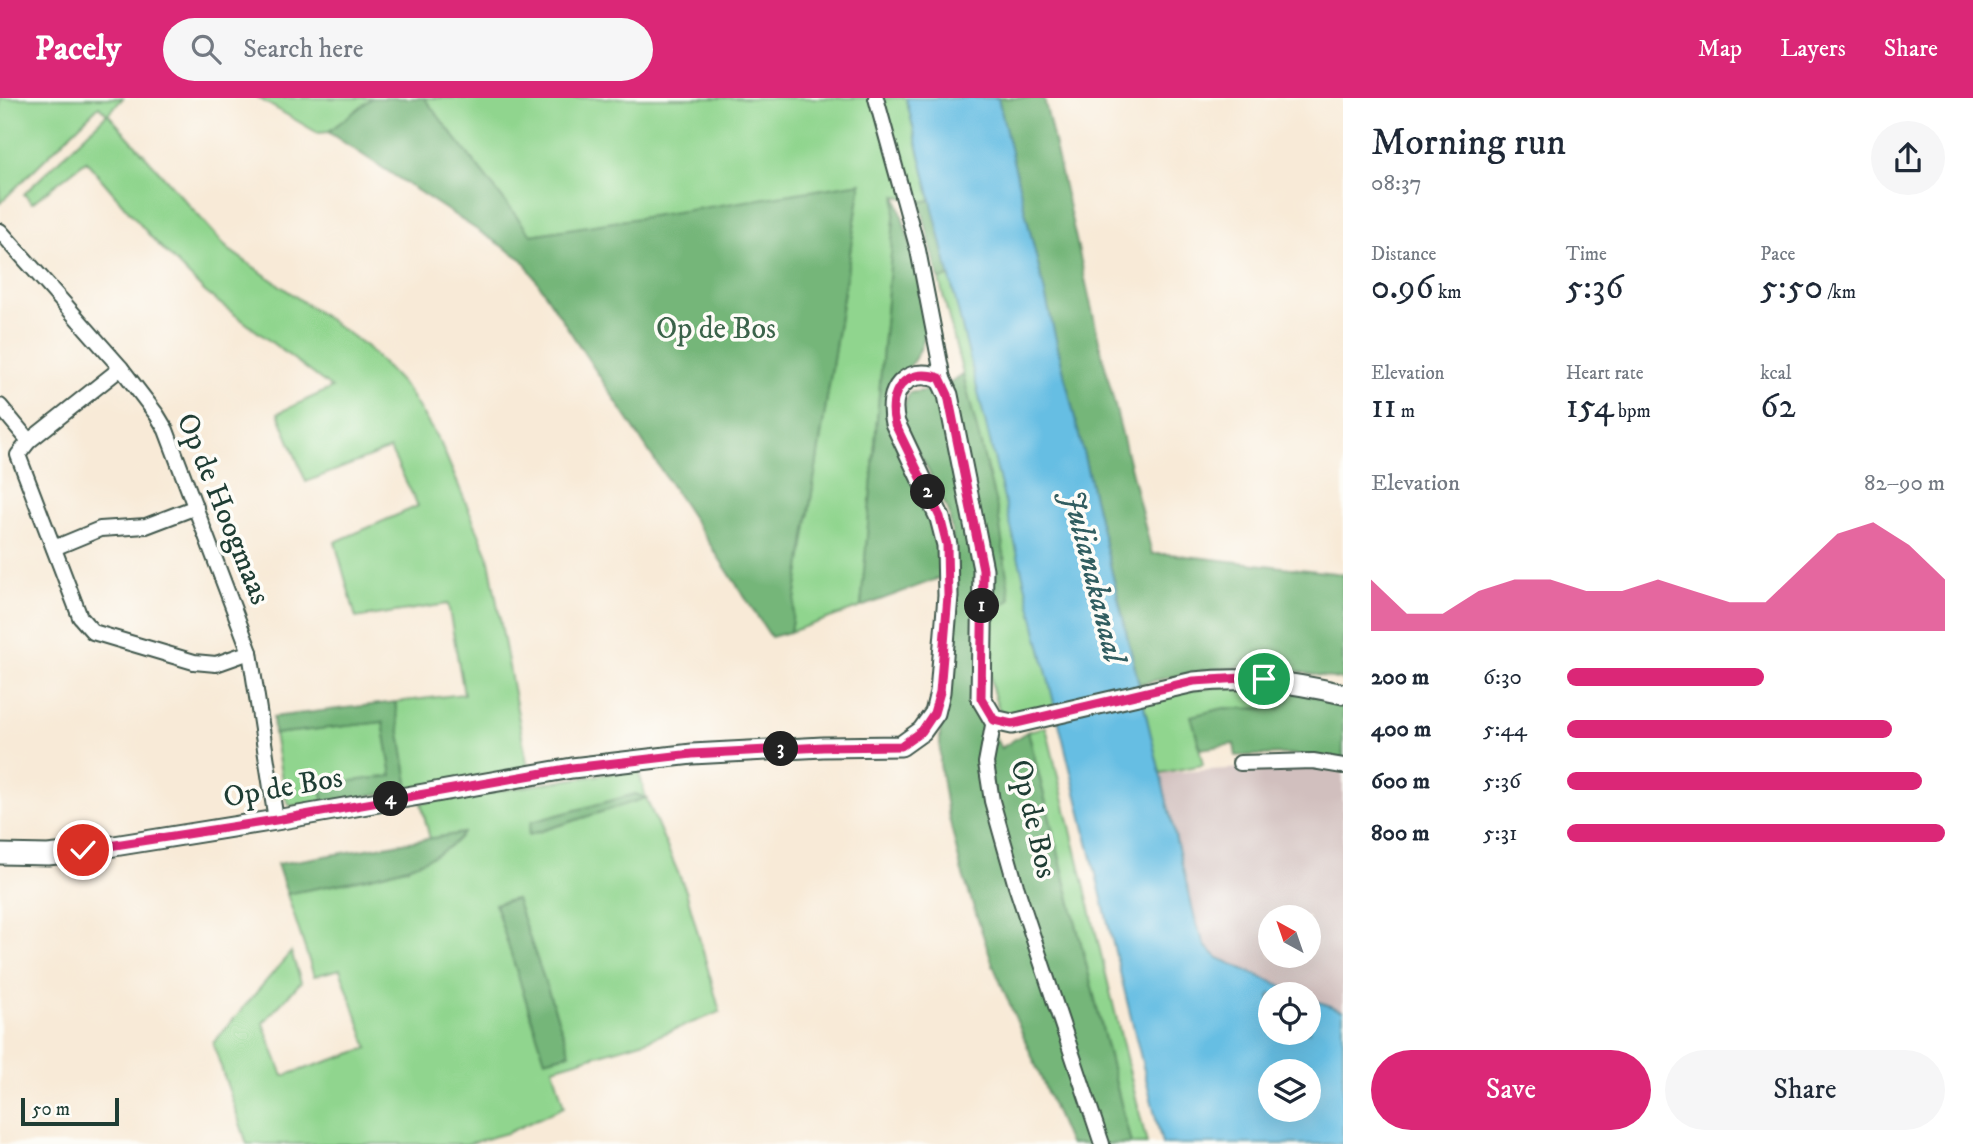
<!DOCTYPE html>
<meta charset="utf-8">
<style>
:root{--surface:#fff;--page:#f6f6f7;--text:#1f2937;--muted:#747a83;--accent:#db2777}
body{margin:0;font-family:"IM FELL DW Pica",serif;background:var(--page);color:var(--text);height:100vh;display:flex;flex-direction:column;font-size:26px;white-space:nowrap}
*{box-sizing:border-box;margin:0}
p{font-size:23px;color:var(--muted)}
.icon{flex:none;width:38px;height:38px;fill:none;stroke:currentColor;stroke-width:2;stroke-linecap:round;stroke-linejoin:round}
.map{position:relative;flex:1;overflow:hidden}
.drawer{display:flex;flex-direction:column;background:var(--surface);width:630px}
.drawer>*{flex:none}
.needle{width:46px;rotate:320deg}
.controls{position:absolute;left:1258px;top:807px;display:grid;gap:14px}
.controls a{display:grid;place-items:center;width:63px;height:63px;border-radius:50%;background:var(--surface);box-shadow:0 7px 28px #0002;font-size:35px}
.scale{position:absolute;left:21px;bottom:18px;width:98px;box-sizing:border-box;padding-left:7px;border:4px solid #1f3d34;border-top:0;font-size:19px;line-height:24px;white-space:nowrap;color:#1f3d34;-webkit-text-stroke:5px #fdfcf7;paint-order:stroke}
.pin{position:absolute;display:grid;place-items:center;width:60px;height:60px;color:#fff;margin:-30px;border:4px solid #fff;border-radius:50%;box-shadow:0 2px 7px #0007}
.km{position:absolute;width:35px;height:35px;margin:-18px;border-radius:50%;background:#222;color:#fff;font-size:19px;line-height:35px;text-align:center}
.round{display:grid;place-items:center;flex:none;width:74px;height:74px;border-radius:37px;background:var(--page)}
.headline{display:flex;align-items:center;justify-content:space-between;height:119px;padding:0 28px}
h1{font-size:38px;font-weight:600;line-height:52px}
.figures{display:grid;grid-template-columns:repeat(3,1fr);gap:10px;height:119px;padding:7px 28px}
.figures div{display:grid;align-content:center}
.figures b{font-size:35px;font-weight:600}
.figures small{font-size:19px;font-weight:400}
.figures p{font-size:19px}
.chart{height:196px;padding:14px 28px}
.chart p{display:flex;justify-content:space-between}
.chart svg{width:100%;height:126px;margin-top:7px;fill:var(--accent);opacity:.7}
.primary-button{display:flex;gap:14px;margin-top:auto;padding:14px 28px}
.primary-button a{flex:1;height:80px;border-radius:42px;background:var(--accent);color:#fff;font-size:28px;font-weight:600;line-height:80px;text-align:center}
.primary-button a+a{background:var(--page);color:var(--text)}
ul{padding:0 28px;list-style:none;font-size:23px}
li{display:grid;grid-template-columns:112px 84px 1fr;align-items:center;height:52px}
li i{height:18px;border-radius:9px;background:var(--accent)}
header{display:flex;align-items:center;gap:42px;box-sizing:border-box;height:98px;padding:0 35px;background:var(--accent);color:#fff}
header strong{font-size:33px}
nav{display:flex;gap:38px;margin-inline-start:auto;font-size:24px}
.search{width:490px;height:63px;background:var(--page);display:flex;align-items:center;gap:18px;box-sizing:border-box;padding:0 24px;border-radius:38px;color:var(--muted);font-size:26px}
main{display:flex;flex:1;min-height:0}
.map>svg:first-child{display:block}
.industrial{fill:#d1bfbe;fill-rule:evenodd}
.green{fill:#90d58e;stroke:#588961;stroke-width:2;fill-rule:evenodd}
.forest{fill:#74b679;stroke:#4a7a56;stroke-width:2}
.water{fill:#66bee3;stroke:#427e8c;stroke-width:2;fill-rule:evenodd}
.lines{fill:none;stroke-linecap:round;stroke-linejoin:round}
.street-casing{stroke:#40574c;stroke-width:18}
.secondary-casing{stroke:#40574c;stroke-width:23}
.street{stroke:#fff;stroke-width:14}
.secondary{stroke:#fff;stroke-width:19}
.route-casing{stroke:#fff;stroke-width:14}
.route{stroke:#db2777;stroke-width:9}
.labels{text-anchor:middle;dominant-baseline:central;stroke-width:7;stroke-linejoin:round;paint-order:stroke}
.park-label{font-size:30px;fill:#3b634a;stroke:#fdfcf7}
.street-label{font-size:30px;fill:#1f3d34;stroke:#fdfcf7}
.water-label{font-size:32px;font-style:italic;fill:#315d60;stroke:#fdfcf7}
</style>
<header>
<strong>Pacely</strong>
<div class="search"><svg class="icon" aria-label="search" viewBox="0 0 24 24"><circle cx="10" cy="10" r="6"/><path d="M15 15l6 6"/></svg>Search here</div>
<nav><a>Map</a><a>Layers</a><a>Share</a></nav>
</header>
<main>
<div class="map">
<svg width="1343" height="1046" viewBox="0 0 1343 1046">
<rect width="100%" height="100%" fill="#fdfcf7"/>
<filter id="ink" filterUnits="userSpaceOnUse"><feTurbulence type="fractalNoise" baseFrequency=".0143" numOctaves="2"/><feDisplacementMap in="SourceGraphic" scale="14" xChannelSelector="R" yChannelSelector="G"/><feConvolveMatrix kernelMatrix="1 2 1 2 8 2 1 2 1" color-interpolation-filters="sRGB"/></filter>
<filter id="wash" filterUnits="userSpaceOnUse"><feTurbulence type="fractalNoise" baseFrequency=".00686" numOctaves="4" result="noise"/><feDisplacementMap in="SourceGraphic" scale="28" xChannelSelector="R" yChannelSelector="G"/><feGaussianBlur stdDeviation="1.57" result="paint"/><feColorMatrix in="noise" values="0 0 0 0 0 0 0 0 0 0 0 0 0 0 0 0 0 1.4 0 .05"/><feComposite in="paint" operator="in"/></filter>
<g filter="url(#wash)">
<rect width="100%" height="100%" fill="#f8ead7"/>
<path class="industrial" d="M1310,666L1343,674V913L1309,900V896H1300L1279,888L1218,860L1206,849L1197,829L1160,675ZM1270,819H1309V858H1270Z"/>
<g class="green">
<polygon points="0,0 123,0 108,16 228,151 366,248 407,291 441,346 488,457 528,670 409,691 395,604 464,596 448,506 356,520 335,444 418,408 390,351 306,384 278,315 332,290 205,194 151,139 86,63 32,105 24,96 107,16 99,8 0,105"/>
<polygon points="258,0 372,0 328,34 318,35"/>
<polygon points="424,0 906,0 931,102 920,104 896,98 861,509 790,534 861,86 531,137"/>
<path d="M950,179L1055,607L1004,620C984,589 991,552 991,517L1010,501L998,415L939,181Z"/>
<polygon points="1227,588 1290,593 1289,602 1279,611 1256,610 1192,618 1203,667 1160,675 1143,604 1185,593"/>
<polygon points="383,624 392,678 320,687 324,705 290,708 285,699 274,636"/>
<polygon points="1046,629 1147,1046 1131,1046 1028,633"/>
<path d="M638,671L646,700L686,793L720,914L645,943L553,970L564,1009L507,1035L467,1046H247L213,945L291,854L301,884L263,925L283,978L368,950L340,871L314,878L287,796L407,770L463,736L430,741L421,705ZM635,696L645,700L529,737ZM516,801L569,956L545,961L495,806Z"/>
</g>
<g class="forest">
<polygon points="372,0 424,0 531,137 861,85 790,534 771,539 523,162 328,34"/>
<polygon points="998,0 1044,0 1102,256 1152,456 1169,456 1343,476 1343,582 1262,567 1204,572 1139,586"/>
<path d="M896,97C905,131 936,219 921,249C914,265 901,279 892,294L936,434L942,479L861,509Z"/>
<polygon points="931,102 950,179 939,181 920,104"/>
<polygon points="963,277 998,414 1010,501 991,517 974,604 1001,650 1028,633 1131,1046 1069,1046 993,867 961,771 947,711 940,666 940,632 955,533 957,475 949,414 923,362 907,337 901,318 909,295 929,292 936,294"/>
<polygon points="1290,593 1343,604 1343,662 1287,656 1236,658 1234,646 1201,651 1191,618 1224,610 1279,611 1289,602"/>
<polygon points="395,604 409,691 324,705 320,687 392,678 383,624 274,636 273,619"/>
<polygon points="635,696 646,700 528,737 531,724"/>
<path d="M463,735C434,775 335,785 287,796L277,766Z"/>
<polygon points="516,801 570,955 545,962 495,806"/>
</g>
<path class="water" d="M906,0H998L1197,829L1206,849L1218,860L1300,896H1270V934H1309V900L1343,913V1046H1162ZM1270,973H1309V1012H1270Z"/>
</g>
<g filter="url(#ink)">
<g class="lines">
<g class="street-casing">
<g id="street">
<polyline points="876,0 918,152 944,286"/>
<polyline points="0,133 121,270 157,317 166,332 250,554 276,722"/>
<polyline points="0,308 29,343 18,357 80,519 93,534 194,564 216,566 250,554"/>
<polyline points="29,343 121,270"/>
<polyline points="54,450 100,431 146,428 196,409"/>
<polyline points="994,622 986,665 992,703 1016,788 1102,1046"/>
<polyline points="1240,665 1313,663 1343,668"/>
</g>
</g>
<g class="secondary-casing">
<path id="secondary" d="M0,756L48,757L83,753L276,722L572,670L692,656L823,649L901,648L922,633L935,615L940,594L948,498L947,447L940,420L895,325C887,293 905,268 940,280L948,297L983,471L981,600L994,622L1012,626L1194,584C1248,578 1291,584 1343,596"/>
</g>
<use href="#street" class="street"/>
<use href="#secondary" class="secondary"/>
</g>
</g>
<g class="lines" filter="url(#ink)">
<g class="route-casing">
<path id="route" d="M83,752L276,722L572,670L692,656L823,649L901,648L922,633L934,615L940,594L948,498L947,447L940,419L895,326C887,294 905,268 940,280L948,297L983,471L981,600L994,622L1012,626L1194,583L1243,580L1264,581"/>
</g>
<use href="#route" class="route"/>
</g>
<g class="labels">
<g class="park-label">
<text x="716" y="231">Op de Bos</text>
</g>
<g class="street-label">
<text transform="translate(223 411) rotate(68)">Op de Hoogmaas</text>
<text transform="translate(283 690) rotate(-10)">Op de Bos</text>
<text transform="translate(1033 721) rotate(77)">Op de Bos</text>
</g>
<g class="water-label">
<text transform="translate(1093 478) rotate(76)">Julianakanaal</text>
</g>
</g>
</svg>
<div class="controls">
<a><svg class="needle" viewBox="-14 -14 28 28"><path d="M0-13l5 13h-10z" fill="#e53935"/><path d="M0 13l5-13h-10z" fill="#747a83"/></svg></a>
<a><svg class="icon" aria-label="locate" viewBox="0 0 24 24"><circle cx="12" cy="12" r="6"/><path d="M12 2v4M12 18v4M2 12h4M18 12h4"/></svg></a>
<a><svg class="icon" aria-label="layers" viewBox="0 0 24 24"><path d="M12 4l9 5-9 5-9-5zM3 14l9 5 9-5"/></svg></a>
</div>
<div class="scale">50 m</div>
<div class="pin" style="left:1264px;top:581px;background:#1e9e55"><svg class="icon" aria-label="arrive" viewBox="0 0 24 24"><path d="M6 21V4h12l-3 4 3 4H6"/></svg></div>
<div class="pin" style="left:83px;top:752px;background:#d93025"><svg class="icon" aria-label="check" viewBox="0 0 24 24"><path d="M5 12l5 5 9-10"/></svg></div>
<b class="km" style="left:982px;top:508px">1</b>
<b class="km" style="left:928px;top:394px">2</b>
<b class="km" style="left:781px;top:651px">3</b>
<b class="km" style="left:391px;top:701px">4</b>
</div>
<section class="drawer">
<div class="headline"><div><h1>Morning run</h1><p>08:37</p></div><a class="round"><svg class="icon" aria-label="share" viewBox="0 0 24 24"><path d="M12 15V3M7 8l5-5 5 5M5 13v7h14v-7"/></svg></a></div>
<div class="figures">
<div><p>Distance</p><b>0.96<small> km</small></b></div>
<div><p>Time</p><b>5:36</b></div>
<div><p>Pace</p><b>5:50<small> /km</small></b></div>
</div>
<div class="figures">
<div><p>Elevation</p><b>11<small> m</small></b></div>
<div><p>Heart rate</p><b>154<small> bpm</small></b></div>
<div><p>kcal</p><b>62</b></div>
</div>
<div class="chart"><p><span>Elevation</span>82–90 m</p>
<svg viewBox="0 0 160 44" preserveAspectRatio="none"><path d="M0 44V26L10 38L20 38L30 30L40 26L50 26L60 30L70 30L80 26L90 30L100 34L110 34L120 22L130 10L140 6L150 14L160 26V44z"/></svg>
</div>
<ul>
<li><b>200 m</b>6:30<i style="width:52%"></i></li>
<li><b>400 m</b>5:44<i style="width:86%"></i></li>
<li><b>600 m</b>5:36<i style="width:94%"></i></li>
<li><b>800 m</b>5:31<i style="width:100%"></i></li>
</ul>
<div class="primary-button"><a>Save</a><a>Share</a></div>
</section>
</main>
